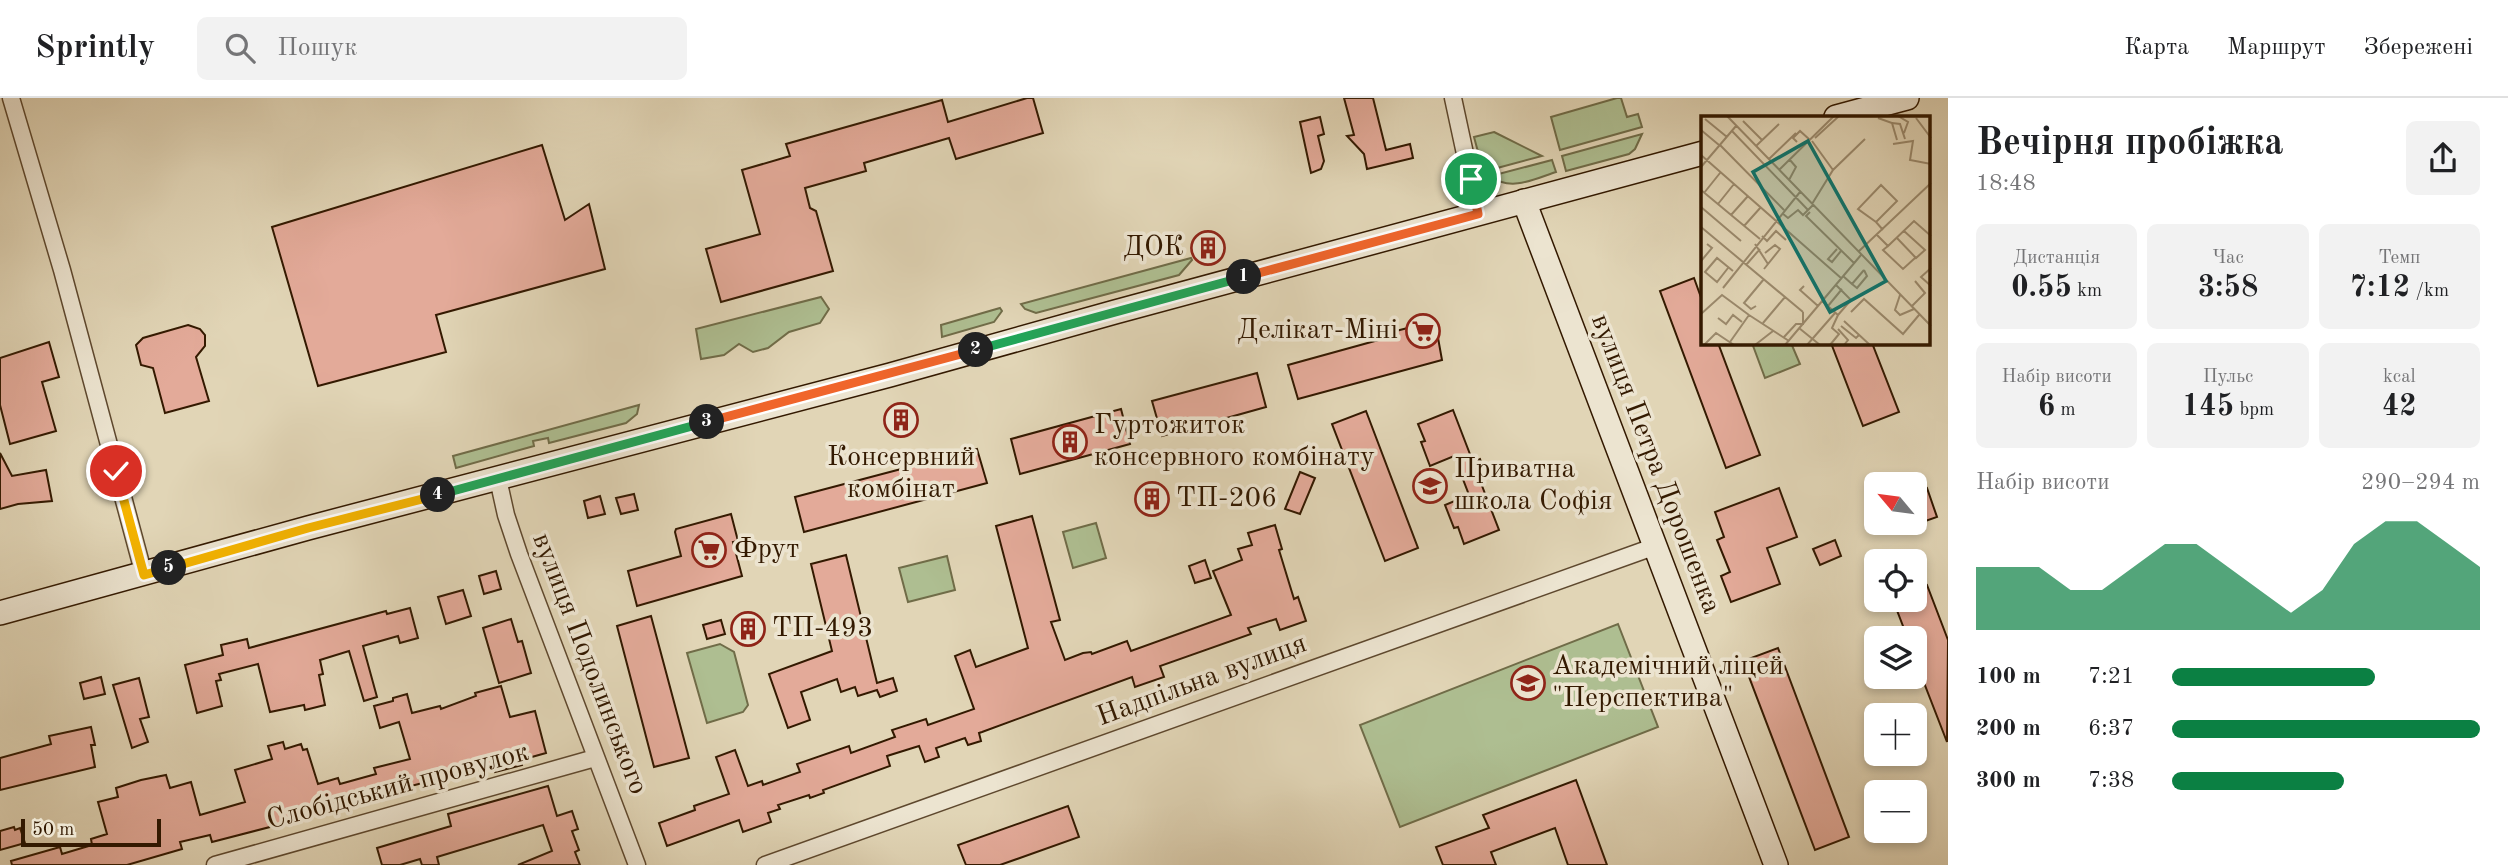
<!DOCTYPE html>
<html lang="uk">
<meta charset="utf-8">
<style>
:root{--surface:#fff;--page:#f2f2f2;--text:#202124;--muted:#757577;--line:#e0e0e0;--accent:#0b8043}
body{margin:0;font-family:"Old Standard TT",serif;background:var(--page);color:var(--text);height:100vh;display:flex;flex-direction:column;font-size:26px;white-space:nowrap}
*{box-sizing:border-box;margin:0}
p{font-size:23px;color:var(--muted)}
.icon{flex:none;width:38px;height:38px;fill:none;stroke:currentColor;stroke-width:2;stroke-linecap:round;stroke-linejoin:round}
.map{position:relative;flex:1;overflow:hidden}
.panel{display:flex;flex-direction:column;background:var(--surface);width:560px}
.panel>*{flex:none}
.needle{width:46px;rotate:299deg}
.fabs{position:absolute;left:1864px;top:374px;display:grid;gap:14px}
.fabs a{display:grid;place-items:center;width:63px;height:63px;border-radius:10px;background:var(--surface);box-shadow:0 4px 10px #0003;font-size:35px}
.scale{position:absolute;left:21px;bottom:18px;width:140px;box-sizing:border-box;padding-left:7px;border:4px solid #331900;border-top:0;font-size:19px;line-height:24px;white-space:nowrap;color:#331900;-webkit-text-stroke:5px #ece4d0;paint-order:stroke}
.pin{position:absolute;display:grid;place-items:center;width:60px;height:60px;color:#fff;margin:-30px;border:4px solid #fff;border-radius:50%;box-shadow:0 2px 7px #0007}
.km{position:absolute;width:35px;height:35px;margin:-18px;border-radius:50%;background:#222;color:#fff;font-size:19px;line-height:35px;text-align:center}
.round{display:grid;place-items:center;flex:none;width:74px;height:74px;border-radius:10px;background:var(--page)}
.head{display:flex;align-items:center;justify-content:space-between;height:119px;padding:0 28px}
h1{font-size:38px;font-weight:700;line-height:52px}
.metrics{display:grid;grid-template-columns:repeat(3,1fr);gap:10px;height:119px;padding:7px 28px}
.metrics div{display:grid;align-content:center;border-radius:10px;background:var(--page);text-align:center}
.metrics b{font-size:30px;font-weight:700}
.metrics small{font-size:19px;font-weight:400}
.metrics p{font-size:19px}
.chart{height:196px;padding:14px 28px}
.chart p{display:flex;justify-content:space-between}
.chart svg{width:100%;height:126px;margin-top:7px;fill:var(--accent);opacity:.7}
ul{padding:0 28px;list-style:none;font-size:23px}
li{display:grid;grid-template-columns:112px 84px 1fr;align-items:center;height:52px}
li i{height:18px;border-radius:9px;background:var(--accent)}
header{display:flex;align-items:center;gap:42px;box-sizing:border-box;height:98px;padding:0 35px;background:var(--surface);border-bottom:2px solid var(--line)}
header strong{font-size:33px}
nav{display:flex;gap:38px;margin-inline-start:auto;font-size:24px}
.search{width:490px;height:63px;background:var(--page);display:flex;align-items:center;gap:18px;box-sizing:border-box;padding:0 24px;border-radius:10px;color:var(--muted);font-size:26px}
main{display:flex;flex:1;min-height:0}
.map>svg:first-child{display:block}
.green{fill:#aebe91;stroke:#706c48;stroke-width:2}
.building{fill:#e3aa99;stroke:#331900;stroke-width:2}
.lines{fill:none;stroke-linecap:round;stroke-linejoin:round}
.street-casing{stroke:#5e482e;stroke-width:19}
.secondary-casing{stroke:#331900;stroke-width:26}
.street{stroke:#ece4d0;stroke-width:16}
.secondary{stroke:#ece4d0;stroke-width:23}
.split-1-casing{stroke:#fff;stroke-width:14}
.split-2-casing{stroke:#fff;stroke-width:14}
.split-3-casing{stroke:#fff;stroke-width:14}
.split-4-casing{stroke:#fff;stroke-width:14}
.split-5-casing{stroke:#fff;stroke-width:14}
.split-6-casing{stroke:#fff;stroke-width:14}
.split-1{stroke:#f0652b;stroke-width:9}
.split-2{stroke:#22a559;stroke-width:9}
.split-3{stroke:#f0652b;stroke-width:9}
.split-4{stroke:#22a559;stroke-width:9}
.split-5{stroke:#f5b400;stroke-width:9}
.split-6{stroke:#f5b400;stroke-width:9}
.labels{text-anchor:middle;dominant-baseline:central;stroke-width:7;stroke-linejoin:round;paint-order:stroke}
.poi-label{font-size:28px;fill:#331900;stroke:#ece4d0;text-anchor:start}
.street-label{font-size:28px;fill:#331900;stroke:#ece4d0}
.inset-road{fill:none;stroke:#9b8a6d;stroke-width:2}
.view{fill:#0f766e;fill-opacity:0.15;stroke:#0f766e;stroke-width:3.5}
.inset-edge{fill:none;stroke:#331900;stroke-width:3.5}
</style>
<header>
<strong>Sprintly</strong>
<div class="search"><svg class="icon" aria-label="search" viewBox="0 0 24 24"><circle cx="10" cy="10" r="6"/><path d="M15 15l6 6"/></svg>Пошук</div>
<nav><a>Карта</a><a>Маршрут</a><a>Збережені</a></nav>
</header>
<main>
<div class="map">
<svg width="1948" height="767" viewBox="0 0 1948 767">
<rect width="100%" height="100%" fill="#e1d5b6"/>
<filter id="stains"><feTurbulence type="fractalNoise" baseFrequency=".00286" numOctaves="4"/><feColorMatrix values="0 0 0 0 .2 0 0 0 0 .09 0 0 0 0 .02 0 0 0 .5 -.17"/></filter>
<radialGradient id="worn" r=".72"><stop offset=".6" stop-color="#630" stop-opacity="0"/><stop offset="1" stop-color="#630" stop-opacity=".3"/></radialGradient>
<g class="green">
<polygon points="1617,0 1621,0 1627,19 1638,16 1642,29 1560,52 1551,19"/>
<polygon points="1494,34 1542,58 1486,73 1481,65 1474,39"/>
<polygon points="1642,36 1635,51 1629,56 1566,73 1562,58"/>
<path d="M1552,62L1556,74C1535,81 1510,94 1491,78Z"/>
<polygon points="1191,160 1192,162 1179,177 1036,215 1025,211 1021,206"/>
<polygon points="821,199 829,211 820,225 789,234 768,250 753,254 739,246 724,257 701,261 696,231"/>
<polygon points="1000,210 1002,213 994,224 942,239 941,227"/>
<polygon points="1752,245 1791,245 1800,266 1765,280"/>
<polygon points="639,307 637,316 626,325 549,345 548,340 533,343 534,348 456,370 453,358"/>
<polygon points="1096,425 1106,460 1073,470 1063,434"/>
<polygon points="947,458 955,492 908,504 899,470"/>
<polygon points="1618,526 1658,629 1400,729 1360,627"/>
<polygon points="720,546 734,554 748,607 743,614 707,625 687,555"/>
</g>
<g class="building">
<polygon points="1027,0 1033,0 1043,35 956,61 949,40 864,65 866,73 805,90 810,110 816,113 833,173 721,204 706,151 760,136 742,72 790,58 786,46 942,2 948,24"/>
<polygon points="1344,0 1373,0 1386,52 1410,46 1413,60 1367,71 1364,56 1347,38 1354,37"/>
<polygon points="1320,19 1324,36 1318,38 1324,63 1321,71 1311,75 1300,24"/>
<polygon points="542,47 565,122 589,106 605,171 436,217 446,254 318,288 272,129"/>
<polygon points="1694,180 1703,205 1703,245 1718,245 1760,357 1726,370 1660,193"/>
<polygon points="1435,223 1442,262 1298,301 1288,267 1393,238 1392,234"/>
<polygon points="188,227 200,231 205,237 205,248 196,259 209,303 165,315 153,270 141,267 136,247 143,240"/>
<polygon points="49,244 59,279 42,284 56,333 10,346 0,307 0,260"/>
<polygon points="1831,245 1872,245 1899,314 1863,328"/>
<polygon points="1257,275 1266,309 1162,338 1152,303"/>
<polygon points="1121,311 1130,346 1020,376 1011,341"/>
<polygon points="1453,312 1473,364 1480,361 1486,378 1479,380 1499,432 1464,446 1458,429 1454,430 1445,407 1469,397 1454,358 1430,368 1421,344 1425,343 1418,326"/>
<polygon points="1366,313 1418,450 1385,463 1332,326"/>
<polygon points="977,351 987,385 804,434 795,399"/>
<polygon points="0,355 12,378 46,372 52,403 18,406 0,411"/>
<polygon points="1300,374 1315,380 1300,416 1285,411"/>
<polygon points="1779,390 1797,439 1767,450 1780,486 1731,504 1721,478 1730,474 1717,442 1724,439 1715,414"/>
<polygon points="1927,390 1937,419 1914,427 1914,395"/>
<polygon points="1156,391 1162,407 1148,412 1142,396"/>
<polygon points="634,396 638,412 621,416 616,400"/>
<polygon points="600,398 605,416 588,420 584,403"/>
<polygon points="731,416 738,443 733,444 742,478 637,508 628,473 681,458 675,434 676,431"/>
<polygon points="1032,418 1060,522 1051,524 1065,562 1083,555 1091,554 1092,556 1127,543 1131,553 1231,517 1213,473 1242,462 1238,451 1252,447 1248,435 1275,427 1282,451 1279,452 1294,501 1298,499 1306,523 1280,532 1276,521 1248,530 1251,536 1160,568 1164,579 1135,589 1132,579 982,634 979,635 981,643 968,647 965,640 936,650 939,659 925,664 919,648 887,658 890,668 823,692 824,695 810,700 809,697 778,707 780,711 768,715 771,724 743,734 739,722 667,748 659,725 695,712 694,708 729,696 716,659 735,652 748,688 762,683 763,687 800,674 797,666 849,648 851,655 895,639 892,632 926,621 928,627 974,611 955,558 970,552 976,569 1028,550 996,428"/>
<polygon points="1835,442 1841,458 1820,467 1813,451"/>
<polygon points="846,457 877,585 893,580 897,593 880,599 877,592 858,598 855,589 841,594 837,581 801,594 810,622 788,630 769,576 832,553 811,466"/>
<polygon points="1205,462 1211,480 1195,485 1189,468"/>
<polygon points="496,473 501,491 484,496 479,478"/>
<polygon points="1927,487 1948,542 1947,644 1914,559 1914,541 1908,541 1893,502 1914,502 1914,492"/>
<polygon points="463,492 471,518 446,526 438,499"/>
<polygon points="410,510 418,540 400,545 398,538 363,548 377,599 364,603 349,553 320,562 323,576 319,577 325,607 305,612 304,607 270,614 258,566 219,576 221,582 216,583 222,608 197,615 185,567 223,557 221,547 247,541 249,550 386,513 387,516"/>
<polygon points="753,516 760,543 743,547 737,520"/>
<polygon points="651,518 689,660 654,669 617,528"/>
<polygon points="511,521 518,544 522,543 531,575 499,585 483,530"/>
<polygon points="721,522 725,536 707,541 703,527"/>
<polygon points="1778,550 1849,739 1815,752 1743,563"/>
<polygon points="101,579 105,596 84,601 80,585"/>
<polygon points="139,580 149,619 140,621 148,644 132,650 113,587"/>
<polygon points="501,588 510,619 535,613 546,655 521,662 522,667 495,674 493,667 360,701 360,703 297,722 212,744 210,737 180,744 182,751 127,767 12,767 11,763 60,749 62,756 92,747 91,741 107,736 98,704 118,699 116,690 141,682 166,677 170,690 191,684 200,717 245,704 235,672 272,661 268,648 283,644 285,651 301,646 303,652 307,651 318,686 338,680 340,686 376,676 374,670 410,661 399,624 380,630 374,608 393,603 393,600 407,596 412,615 440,608 441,611 476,598 475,595"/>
<polygon points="91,629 95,647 91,647 95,669 0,692 0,660 51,646 49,638"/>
<polygon points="1576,682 1607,767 1568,767 1555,730 1491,754 1496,767 1443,767 1436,749 1489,730 1483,717"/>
<polygon points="548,688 557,718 572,713 578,731 572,733 579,752 575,754 580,767 518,767 552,753 543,727 437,759 439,767 422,767 420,761 400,767 382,767 377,750 451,728 448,716"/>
<polygon points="1068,708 1079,739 1000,767 966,767 958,747"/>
<polygon points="14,729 15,732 20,730 25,745 0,752 0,733"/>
</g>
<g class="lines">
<g class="street-casing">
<g id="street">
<polyline points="11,0 62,172 144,477"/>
<polyline points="1453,0 1478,116"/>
<polyline points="498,381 506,417 519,456 637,767"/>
<polyline points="215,767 595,660"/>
<polyline points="765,767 1656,448"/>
</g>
</g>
<g class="secondary-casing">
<g id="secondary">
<polyline points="1836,19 1907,0"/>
<polyline points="1524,103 1776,767"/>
<polyline points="0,515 308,430 890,277 1115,214 1703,55"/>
</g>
</g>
<use href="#street" class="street"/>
<use href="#secondary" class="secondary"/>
</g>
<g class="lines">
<g class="split-1-casing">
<polyline id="split-1" points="1244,179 1478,116 1471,81"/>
</g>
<g class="split-2-casing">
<polyline id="split-2" points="976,252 1244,179"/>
</g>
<g class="split-3-casing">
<polyline id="split-3" points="707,324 976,252"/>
</g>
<g class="split-4-casing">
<polyline id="split-4" points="438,397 707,324"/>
</g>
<g class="split-5-casing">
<polyline id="split-5" points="169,470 308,430 438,397"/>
</g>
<g class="split-6-casing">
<polyline id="split-6" points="116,373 144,477 169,470"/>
</g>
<use href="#split-1" class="split-1"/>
<use href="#split-2" class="split-2"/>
<use href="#split-3" class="split-3"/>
<use href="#split-4" class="split-4"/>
<use href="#split-5" class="split-5"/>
<use href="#split-6" class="split-6"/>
</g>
<defs>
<g id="building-ring" transform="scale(1.75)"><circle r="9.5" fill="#ece4d0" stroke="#8f2418" stroke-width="1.5"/><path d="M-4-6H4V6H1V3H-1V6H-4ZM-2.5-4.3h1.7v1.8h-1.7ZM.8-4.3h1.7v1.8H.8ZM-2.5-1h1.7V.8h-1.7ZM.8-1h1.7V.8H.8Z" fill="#8f2418"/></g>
<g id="supermarket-ring" transform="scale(1.75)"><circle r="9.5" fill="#ece4d0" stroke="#8f2418" stroke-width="1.5"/><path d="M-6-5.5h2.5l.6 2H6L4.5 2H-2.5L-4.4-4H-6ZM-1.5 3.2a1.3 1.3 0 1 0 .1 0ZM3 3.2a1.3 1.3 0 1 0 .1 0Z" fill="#8f2418"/></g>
<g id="school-ring" transform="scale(1.75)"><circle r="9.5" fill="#ece4d0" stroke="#8f2418" stroke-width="1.5"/><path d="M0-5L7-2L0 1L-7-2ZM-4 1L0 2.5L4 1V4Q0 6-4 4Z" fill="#8f2418"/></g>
</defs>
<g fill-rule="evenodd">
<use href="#building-ring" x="1208" y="150"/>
<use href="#supermarket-ring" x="1423" y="233"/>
<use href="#building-ring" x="901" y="322"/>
<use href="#building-ring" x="1070" y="344"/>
<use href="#school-ring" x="1430" y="388"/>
<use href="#building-ring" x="1152" y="401"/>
<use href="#supermarket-ring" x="709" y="452"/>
<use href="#building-ring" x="748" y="531"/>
<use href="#school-ring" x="1528" y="585"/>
</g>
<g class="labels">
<g class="poi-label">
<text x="1184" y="150" text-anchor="end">ДОК</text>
<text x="1398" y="233" text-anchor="end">Делікат-Міні</text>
<text x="1094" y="328">Гуртожиток<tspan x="1094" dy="32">консервного комбінату</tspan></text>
<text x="901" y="360" text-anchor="middle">Консервний<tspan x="901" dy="32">комбінат</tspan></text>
<text x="1454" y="372">Приватна<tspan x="1454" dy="32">школа Софія</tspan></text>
<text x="1176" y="401">ТП-206</text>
<text x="734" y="452">Фрут</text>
<text x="772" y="531">ТП-493</text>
<text x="1552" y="569">Академічний ліцей<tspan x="1552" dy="32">"Перспектива"</tspan></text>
</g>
<g class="street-label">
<text transform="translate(1655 366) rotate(69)">вулиця Петра Дорошенка</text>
<text transform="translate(589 566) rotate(69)">вулиця Подолинського</text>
<text transform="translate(1202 583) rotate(-20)">Надпільна вулиця</text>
<text transform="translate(398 689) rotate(-15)">Слобідський провулок</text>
</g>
</g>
<g transform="translate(1701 18)">
<rect width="229" height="229" fill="#e1d5b6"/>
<path class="inset-road" d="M26,0L230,210M197,0L207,6L203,17M177,2L191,7L196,24M215,2L230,22M4,3L26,21M42,5L61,24M191,7L199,8L204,23M0,14L18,29M31,15L107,94M114,22L138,0M111,25L132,54M96,26L92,22L99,15L109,24M192,28L212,25L209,44L230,48M19,29L83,94M55,30L78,8M0,39L140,162M68,43L95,17M0,51L35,10M78,54L133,0M88,64L95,51L89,44M0,74L59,123M3,77L19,57M17,88L33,68M111,88L132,54L164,23M0,91L40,125M109,96L105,100L153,147M81,97L87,102L97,94L102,99L112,89M30,99L47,80M175,106L157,93L180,69L196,85L175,106L182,114M43,110L60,91M0,111L102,196M176,119L187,130L213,105L230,120M61,120L66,125L75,115L85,124M195,121L215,142L224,134L203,115M54,128L67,148M187,130L182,134L202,153L214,142M136,133L127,143L131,146L140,135M157,136L230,67M0,145L11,132L6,128M45,149L59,133M27,152L16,166L4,156L16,142L32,155M230,152L220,161L230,170M63,153L79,133L74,129L64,137M142,160L151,168L163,154M151,168L156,172L166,160L163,154M103,170L99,174L117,190M22,172L99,76M199,179L194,194L199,199L213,193M121,185L137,199L150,184L135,169M55,190L50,193L43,187L63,163M127,190L141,173M210,191L224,177L214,165M150,196L163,183L202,218L218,199M0,198L21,179L48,199M17,202L25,208L32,199L41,206M143,205L169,229M62,207L84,181M140,210L155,222L158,219M98,212L119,229M137,213L147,224L143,229M83,221L95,208H102V196M29,226L48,199L88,225M3,229L15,217L33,229M54,229L72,215M84,229L160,139M106,229L134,197M129,229L138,218L131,212L137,199"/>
<path class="view" d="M107,25L185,165L129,196L52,56Z"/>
<rect width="229" height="229" class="inset-edge"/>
</g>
<rect width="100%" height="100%" filter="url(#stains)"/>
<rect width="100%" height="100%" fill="url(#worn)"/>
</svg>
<div class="fabs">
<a><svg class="needle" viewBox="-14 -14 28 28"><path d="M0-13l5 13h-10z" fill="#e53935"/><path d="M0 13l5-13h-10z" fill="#757577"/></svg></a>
<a><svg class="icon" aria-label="locate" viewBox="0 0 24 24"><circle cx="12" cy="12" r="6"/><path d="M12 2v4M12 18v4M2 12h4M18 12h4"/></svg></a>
<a><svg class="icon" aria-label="layers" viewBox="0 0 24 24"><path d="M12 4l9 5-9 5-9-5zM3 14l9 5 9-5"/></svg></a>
<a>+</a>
<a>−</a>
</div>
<div class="scale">50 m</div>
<div class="pin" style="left:1471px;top:81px;background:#1e9e55"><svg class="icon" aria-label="arrive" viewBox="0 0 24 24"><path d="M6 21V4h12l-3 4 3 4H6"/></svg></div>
<div class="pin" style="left:116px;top:373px;background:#d93025"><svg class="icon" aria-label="check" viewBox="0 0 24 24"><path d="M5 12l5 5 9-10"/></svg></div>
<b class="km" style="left:1244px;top:179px">1</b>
<b class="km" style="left:976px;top:252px">2</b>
<b class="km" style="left:707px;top:324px">3</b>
<b class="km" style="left:438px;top:397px">4</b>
<b class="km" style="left:169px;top:470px">5</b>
</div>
<section class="panel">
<div class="head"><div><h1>Вечірня пробіжка</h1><p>18:48</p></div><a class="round"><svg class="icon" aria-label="share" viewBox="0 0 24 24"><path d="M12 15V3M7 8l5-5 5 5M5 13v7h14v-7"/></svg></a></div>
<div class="metrics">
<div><p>Дистанція</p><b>0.55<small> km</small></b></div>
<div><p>Час</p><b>3:58</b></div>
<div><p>Темп</p><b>7:12<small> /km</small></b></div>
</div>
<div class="metrics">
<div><p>Набір висоти</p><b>6<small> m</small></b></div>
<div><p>Пульс</p><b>145<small> bpm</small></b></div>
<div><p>kcal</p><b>42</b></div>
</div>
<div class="chart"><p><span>Набір висоти</span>290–294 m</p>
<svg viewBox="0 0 160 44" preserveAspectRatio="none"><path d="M0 44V22L10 22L20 22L30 30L40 30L50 22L60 14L70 14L80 22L90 30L100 38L110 30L120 14L130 6L140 6L150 14L160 22V44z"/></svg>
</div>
<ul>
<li><b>100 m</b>7:21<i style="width:66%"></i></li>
<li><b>200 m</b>6:37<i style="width:100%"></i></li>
<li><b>300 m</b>7:38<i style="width:56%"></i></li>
</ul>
</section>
</main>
